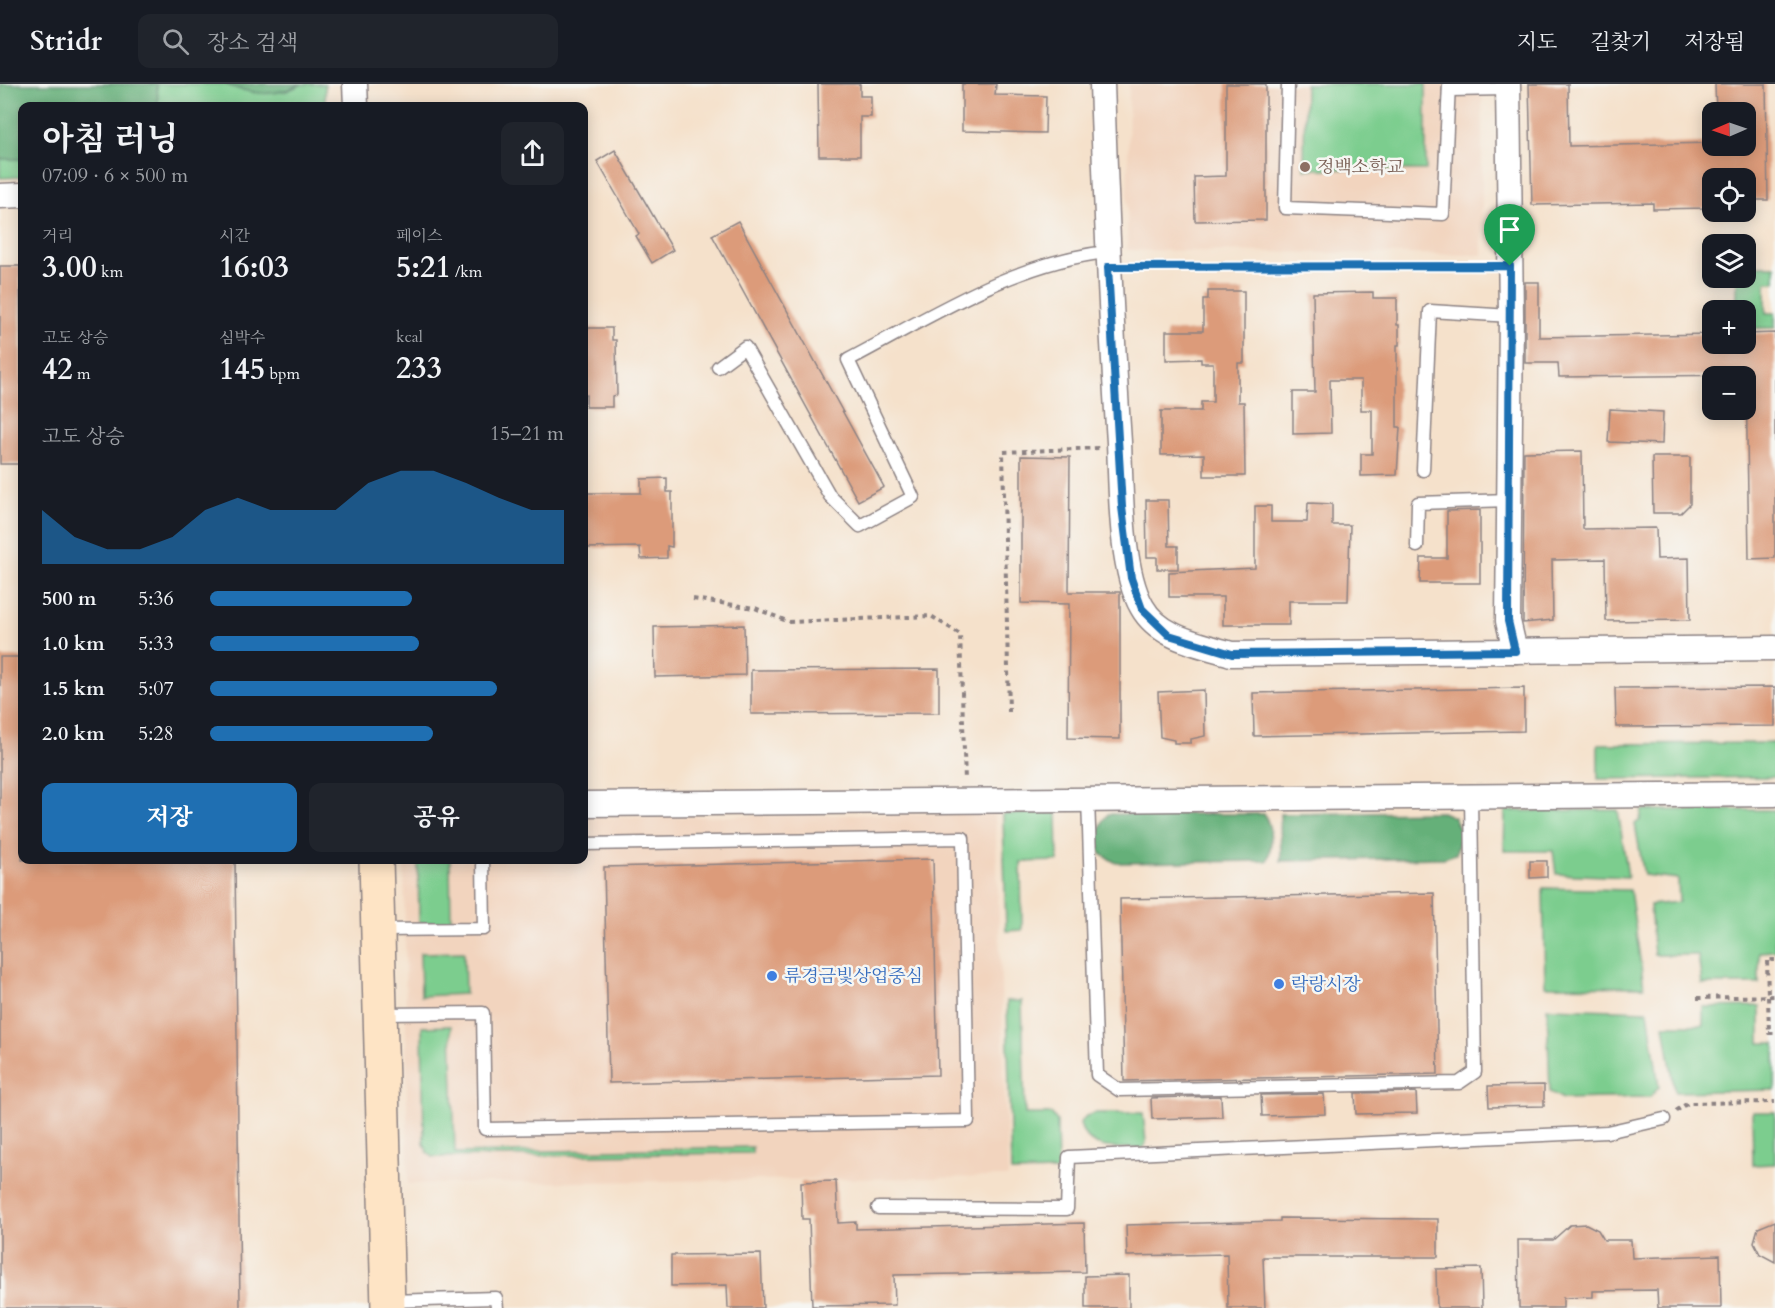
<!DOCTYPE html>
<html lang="ko">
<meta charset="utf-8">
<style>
:root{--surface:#171b24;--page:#20242c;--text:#f1f3f6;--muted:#9ea1a6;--line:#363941;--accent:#1f6fb2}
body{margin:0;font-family:Cardo,"Noto Serif KR",serif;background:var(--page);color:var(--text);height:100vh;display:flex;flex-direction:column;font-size:22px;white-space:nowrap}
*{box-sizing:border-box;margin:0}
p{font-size:20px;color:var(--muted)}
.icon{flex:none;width:33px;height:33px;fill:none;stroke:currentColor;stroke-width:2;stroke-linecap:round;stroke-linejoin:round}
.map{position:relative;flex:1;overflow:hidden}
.sheet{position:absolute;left:18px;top:18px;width:570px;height:762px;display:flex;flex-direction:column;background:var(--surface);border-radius:12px;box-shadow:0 3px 15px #0003}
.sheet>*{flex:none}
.needle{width:39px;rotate:268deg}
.tools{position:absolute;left:1702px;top:18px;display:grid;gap:12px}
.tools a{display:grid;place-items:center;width:54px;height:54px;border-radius:12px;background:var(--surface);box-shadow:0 3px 15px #0003;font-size:30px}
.pin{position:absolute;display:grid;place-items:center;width:51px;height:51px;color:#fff;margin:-62px -26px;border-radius:50% 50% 50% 0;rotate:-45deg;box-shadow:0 0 6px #0007}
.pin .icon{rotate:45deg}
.round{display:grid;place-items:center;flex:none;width:63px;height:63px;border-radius:12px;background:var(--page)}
.head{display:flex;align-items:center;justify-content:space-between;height:102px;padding:0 24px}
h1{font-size:33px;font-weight:700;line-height:45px}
.metrics{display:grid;grid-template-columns:repeat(3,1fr);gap:9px;height:102px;padding:6px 24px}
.metrics div{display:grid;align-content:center}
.metrics b{font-size:30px;font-weight:700}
.metrics small{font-size:16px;font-weight:400}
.metrics p{font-size:16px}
.chart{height:168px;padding:12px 24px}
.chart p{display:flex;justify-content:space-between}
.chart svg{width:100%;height:108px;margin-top:6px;fill:var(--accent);opacity:.7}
.cta{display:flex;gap:12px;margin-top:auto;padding:12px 24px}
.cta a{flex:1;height:69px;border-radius:12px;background:var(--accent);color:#fff;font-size:24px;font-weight:700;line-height:69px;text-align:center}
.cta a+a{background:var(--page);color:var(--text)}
ul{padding:0 24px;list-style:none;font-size:20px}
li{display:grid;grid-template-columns:96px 72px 1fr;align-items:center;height:45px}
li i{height:15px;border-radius:8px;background:var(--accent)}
header{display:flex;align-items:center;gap:36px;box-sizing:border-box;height:84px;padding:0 30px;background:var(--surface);border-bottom:2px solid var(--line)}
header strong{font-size:28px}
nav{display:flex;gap:33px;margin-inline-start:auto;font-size:21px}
.search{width:420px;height:54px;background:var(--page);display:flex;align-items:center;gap:15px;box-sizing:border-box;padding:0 21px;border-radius:12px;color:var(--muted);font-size:22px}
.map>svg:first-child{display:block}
.built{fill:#f2d4be}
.green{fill:#7ccd8e;stroke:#4f7864;stroke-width:1.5}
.forest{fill:#65b079;stroke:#44695a;stroke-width:1.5}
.building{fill:#dc9b7a}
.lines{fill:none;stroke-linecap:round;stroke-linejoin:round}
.lane-casing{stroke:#8c8283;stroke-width:15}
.street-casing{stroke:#8c8283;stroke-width:27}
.secondary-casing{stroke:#8c8283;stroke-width:36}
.path{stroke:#8c8283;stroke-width:4;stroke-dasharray:4.5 4.5;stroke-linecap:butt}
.lane{stroke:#fff;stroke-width:12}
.street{stroke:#fff;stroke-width:24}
.secondary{stroke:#fee4c5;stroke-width:33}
.route-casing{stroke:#fff;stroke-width:12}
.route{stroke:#1f6fb2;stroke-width:8}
.education-dot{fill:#8d6e63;stroke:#f6f6f2;stroke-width:2}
.shop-dot{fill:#3f7fe0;stroke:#f6f6f2;stroke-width:2}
.labels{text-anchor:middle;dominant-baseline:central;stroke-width:5;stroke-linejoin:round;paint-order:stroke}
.education-label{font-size:18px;fill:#785e54;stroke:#f6f6f2;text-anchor:start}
.shop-label{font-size:18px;fill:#366cbe;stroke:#f6f6f2;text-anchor:start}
</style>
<header>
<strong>Stridr</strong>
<div class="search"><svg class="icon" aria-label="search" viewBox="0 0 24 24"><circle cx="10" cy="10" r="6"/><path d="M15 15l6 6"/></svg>장소 검색</div>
<nav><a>지도</a><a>길찾기</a><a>저장됨</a></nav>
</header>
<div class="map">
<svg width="1775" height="1224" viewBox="0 0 1775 1224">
<rect width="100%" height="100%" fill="#f6f6f2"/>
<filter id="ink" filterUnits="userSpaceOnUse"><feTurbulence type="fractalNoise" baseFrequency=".0167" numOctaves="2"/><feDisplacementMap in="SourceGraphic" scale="12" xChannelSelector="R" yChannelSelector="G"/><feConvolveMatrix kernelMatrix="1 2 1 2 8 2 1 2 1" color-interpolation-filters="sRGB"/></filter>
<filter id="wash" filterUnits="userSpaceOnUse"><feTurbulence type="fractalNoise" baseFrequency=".008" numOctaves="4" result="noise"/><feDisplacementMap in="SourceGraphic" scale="24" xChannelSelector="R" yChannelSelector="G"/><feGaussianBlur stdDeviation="1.35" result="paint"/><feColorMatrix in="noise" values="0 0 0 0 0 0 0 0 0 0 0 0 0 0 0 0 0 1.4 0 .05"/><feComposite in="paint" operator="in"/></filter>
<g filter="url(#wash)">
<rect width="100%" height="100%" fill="#f5e1cb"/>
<g class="built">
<polygon points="1129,0 1482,0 1482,171 1127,166"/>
<polygon points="995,729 1008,1093 408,1100 404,776 584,776 584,734"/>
</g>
<g class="green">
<polygon points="157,0 224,0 241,6 287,7 302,0 325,0 325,22 158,22"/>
<polygon points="1305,0 1426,0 1426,86 1304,85"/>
<polygon points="0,75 22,75 22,93 0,94"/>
<polygon points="1746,182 1775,182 1775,198 1766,198 1766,229 1775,229 1775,244 1746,244 1746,226 1737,226 1737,194 1746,194"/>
<polygon points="1775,659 1775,693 1598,695 1598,660"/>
<polygon points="1618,726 1628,793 1556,790 1553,767 1504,767 1505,727"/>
<polygon points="1642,726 1775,726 1775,867 1759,868 1759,900 1702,900 1698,871 1654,871 1650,821 1679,818 1678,795 1644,791 1635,740 1640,736"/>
<polygon points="1057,729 1058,777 1021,778 1022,846 1006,847 1003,730"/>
<polygon points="418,776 450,776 451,837 419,839"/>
<polygon points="1543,804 1630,806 1644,903 1545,902"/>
<polygon points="464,868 465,910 421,912 420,869"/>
<polygon points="1007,917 1022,917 1025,1030 1052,1030 1057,1037 1058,1087 1011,1088"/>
<polygon points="1760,922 1760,959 1775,959 1775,1006 1675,1008 1664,941 1703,941 1703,923"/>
<polygon points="1547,924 1648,927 1659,1003 1650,1013 1563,1015 1550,1008"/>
<polygon points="451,942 455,1069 752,1063 752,1069 433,1073 427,1068 424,1059 422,943"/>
<polygon points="1752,1028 1775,1028 1775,1080 1753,1081"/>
<path d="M1096,1029H1143L1146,1058L1143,1064C1119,1064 1086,1069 1080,1039L1086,1032Z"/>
</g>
<g class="forest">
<polygon points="0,0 157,0 158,22 22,22 22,75 0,75"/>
<path d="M224,0H302C272,14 255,11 224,0Z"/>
<polygon points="1442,728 1454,733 1461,749 1456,770 1444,774 1281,777 1280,730"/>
<path d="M1108,730H1264C1272,743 1273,763 1267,777L1116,779L1101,770C1095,754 1098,744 1108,730Z"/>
</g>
<g id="blocks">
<g class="building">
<polygon points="818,0 860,0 860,12 871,12 871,33 860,33 860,72 819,72"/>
<polygon points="962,0 996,0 995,11 1046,12 1045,49 962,47"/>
<polygon points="1226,0 1266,0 1266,136 1195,137 1194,93 1226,92"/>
<polygon points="1529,0 1568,0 1569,62 1713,59 1713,62 1746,62 1746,28 1716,28 1715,0 1766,0 1768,116 1746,116 1746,94 1713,94 1713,117 1709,117 1709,124 1653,125 1653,119 1532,121"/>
<polygon points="615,66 673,166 652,179 636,152 639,150 597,77"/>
<polygon points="738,137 884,403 858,417 712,151"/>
<polygon points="0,182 20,182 22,380 0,380"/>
<polygon points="1525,198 1539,198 1539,253 1713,250 1713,260 1746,260 1746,250 1775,249 1775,474 1749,475 1746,291 1559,293 1558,279 1525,279"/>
<polygon points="1208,207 1244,207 1244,279 1238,279 1238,318 1244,318 1245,392 1204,392 1204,370 1161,371 1161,327 1201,327 1201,318 1213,318 1213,279 1201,279 1201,275 1166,276 1166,247 1203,247 1203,215 1208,215"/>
<polygon points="1373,208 1373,214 1397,214 1397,241 1399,241 1399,261 1397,261 1397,343 1400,343 1397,391 1361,392 1361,370 1372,370 1372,326 1361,326 1361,296 1330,296 1331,349 1293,350 1293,308 1315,308 1313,209"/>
<polygon points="586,244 612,244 612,256 616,256 617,311 612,312 612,323 586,323 586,311 584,311"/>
<polygon points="1610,325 1663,328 1662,360 1608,358"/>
<polygon points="1582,367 1583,445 1656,444 1657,475 1689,474 1690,536 1606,537 1605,475 1552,476 1553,536 1523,539 1524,368"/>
<polygon points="1021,372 1070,373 1069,508 1120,508 1120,655 1068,654 1069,520 1021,519"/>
<polygon points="1652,373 1690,373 1690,420 1681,429 1653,429"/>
<polygon points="667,394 667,408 672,408 672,463 667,462 667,474 641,475 640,463 584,464 584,409 641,409 641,395"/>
<polygon points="1146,416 1168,416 1169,462 1178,462 1178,485 1157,485 1157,473 1147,473"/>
<polygon points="1308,419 1332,420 1332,441 1350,441 1348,517 1289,517 1289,541 1223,541 1223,513 1169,513 1169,488 1255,484 1255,422 1271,422 1271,438 1307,438"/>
<polygon points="1480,426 1480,499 1420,499 1421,474 1447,474 1447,427"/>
<polygon points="744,541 745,591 655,593 654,543"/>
<polygon points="0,573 22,573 22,776 235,776 240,1224 0,1224"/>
<polygon points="939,585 939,629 751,630 751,586"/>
<polygon points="1775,603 1775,642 1616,643 1615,604"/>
<polygon points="1524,604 1524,647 1254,652 1253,609"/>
<polygon points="1204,606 1205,652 1191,655 1191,659 1174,659 1174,656 1160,653 1158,608"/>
<polygon points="933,775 938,991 609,999 604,783"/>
<polygon points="1530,777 1547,777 1547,793 1530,794"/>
<polygon points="1434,809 1438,990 1124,997 1120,815"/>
<polygon points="1544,1001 1544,1022 1489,1023 1488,1002"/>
<polygon points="1416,1008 1417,1029 1356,1030 1355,1009"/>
<polygon points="1324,1010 1325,1030 1262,1032 1261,1011"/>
<polygon points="1221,1012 1222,1033 1152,1035 1151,1014"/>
<polygon points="836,1097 838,1139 856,1138 856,1145 1084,1139 1085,1188 894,1191 895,1221 812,1222 809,1135 802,1135 801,1098"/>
<polygon points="1280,1134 1438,1135 1438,1173 1263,1173 1265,1224 1228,1224 1227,1170 1127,1172 1126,1141 1280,1137"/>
<polygon points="1775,1137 1775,1178 1760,1170 1754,1158 1758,1144"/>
<polygon points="1586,1140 1598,1146 1604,1156 1631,1156 1632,1174 1720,1171 1721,1224 1658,1224 1657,1206 1593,1207 1593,1213 1563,1214 1563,1224 1519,1224 1518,1156 1553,1156 1570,1141"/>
<polygon points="761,1170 763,1224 728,1224 727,1201 671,1202 671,1171"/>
<polygon points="1481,1184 1482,1224 1437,1224 1436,1185"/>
<polygon points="1129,1191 1129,1224 1085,1224 1085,1192"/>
</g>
</g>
</g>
<g filter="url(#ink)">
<use href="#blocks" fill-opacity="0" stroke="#8c8283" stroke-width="1.5"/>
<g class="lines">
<g class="lane-casing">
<g id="lane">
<polyline points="1288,0 1285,124 1443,130 1449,0"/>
<polyline points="1449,6 1508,5"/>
<path d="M718,283L745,263L830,412L860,442L913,413L848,276C930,233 1014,178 1107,168"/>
<polyline points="1423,386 1430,227 1511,232"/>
<polyline points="1417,462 1418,419 1509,416"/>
<polyline points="1088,714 1097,991 1119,1006 1459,999 1475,988 1471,712"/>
<polyline points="380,846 484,845 483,776"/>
<polyline points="381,930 483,929 485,1045 968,1037 963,754 584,760"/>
<polyline points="878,1124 1067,1125 1069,1073 1607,1048 1664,1035"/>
<polyline points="389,1217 496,1214 497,1224"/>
</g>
</g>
<g class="street-casing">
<g id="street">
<polyline points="355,0 356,22"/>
<path d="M1102,0C1106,120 1111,239 1119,358C1121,403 1120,485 1142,523C1160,555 1200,560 1231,570L1775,564"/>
<polyline points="1508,0 1511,232 1508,537 1515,567"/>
<polyline points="0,112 22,111"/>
<polyline points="584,720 1775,710"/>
</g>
</g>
<g class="secondary-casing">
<polyline id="secondary" points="376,776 388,1224"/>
</g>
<g class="path">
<polyline points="1130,183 1491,182"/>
<polyline points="693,515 755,524 789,538 931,532 960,550 965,697"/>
<polyline points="1009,628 1003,368 1100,364"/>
<polyline points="1775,876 1767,876 1769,949 1775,949"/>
<polyline points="1697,914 1775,912"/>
<polyline points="1676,1027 1688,1019 1775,1018"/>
</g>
<use href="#lane" class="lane"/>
<use href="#street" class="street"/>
<use href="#secondary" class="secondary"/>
</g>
</g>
<g class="lines" filter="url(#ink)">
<g class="route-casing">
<polygon id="route" points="1510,182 1508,537 1515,567 1232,570 1169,551 1142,525 1131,494 1122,423 1108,183"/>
</g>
<use href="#route" class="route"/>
</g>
<circle class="education-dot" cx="1305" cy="83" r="6"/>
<g class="shop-dot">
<circle cx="772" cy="892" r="6"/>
<circle cx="1279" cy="900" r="6"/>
</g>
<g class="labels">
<g class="education-label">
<text x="1317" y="83">정백소학교</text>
</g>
<g class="shop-label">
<text x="784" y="892">류경금빛상업중심</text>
<text x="1291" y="900">락랑시장</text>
</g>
</g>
</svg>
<div class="tools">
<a><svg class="needle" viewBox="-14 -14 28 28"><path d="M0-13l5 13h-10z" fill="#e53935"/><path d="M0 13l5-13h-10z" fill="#9ea1a6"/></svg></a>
<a><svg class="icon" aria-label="locate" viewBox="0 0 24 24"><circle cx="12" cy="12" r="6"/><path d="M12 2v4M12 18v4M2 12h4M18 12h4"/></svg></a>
<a><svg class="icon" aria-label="layers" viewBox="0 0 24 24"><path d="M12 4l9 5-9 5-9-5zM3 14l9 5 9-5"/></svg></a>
<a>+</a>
<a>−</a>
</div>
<div class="pin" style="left:1510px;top:182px;background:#1e9e55"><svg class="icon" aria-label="arrive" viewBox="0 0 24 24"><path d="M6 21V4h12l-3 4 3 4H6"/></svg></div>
<section class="sheet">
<div class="head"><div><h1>아침 러닝</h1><p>07:09 · 6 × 500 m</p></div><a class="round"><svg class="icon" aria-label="share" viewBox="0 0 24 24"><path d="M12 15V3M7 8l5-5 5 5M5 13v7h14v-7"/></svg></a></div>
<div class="metrics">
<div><p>거리</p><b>3.00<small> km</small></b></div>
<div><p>시간</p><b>16:03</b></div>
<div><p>페이스</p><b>5:21<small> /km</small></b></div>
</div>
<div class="metrics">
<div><p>고도 상승</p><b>42<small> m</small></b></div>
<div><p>심박수</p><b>145<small> bpm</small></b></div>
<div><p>kcal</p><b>233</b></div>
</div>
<div class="chart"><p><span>고도 상승</span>15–21 m</p>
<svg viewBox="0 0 160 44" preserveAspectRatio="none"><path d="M0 44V22L10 33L20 38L30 38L40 33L50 22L60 17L70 22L80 22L90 22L100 11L110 6L120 6L130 11L140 17L150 22L160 22V44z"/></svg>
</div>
<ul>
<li><b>500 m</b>5:36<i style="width:57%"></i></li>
<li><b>1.0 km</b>5:33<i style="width:59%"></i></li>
<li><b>1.5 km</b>5:07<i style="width:81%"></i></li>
<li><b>2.0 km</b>5:28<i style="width:63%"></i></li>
</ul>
<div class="cta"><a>저장</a><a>공유</a></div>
</section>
</div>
